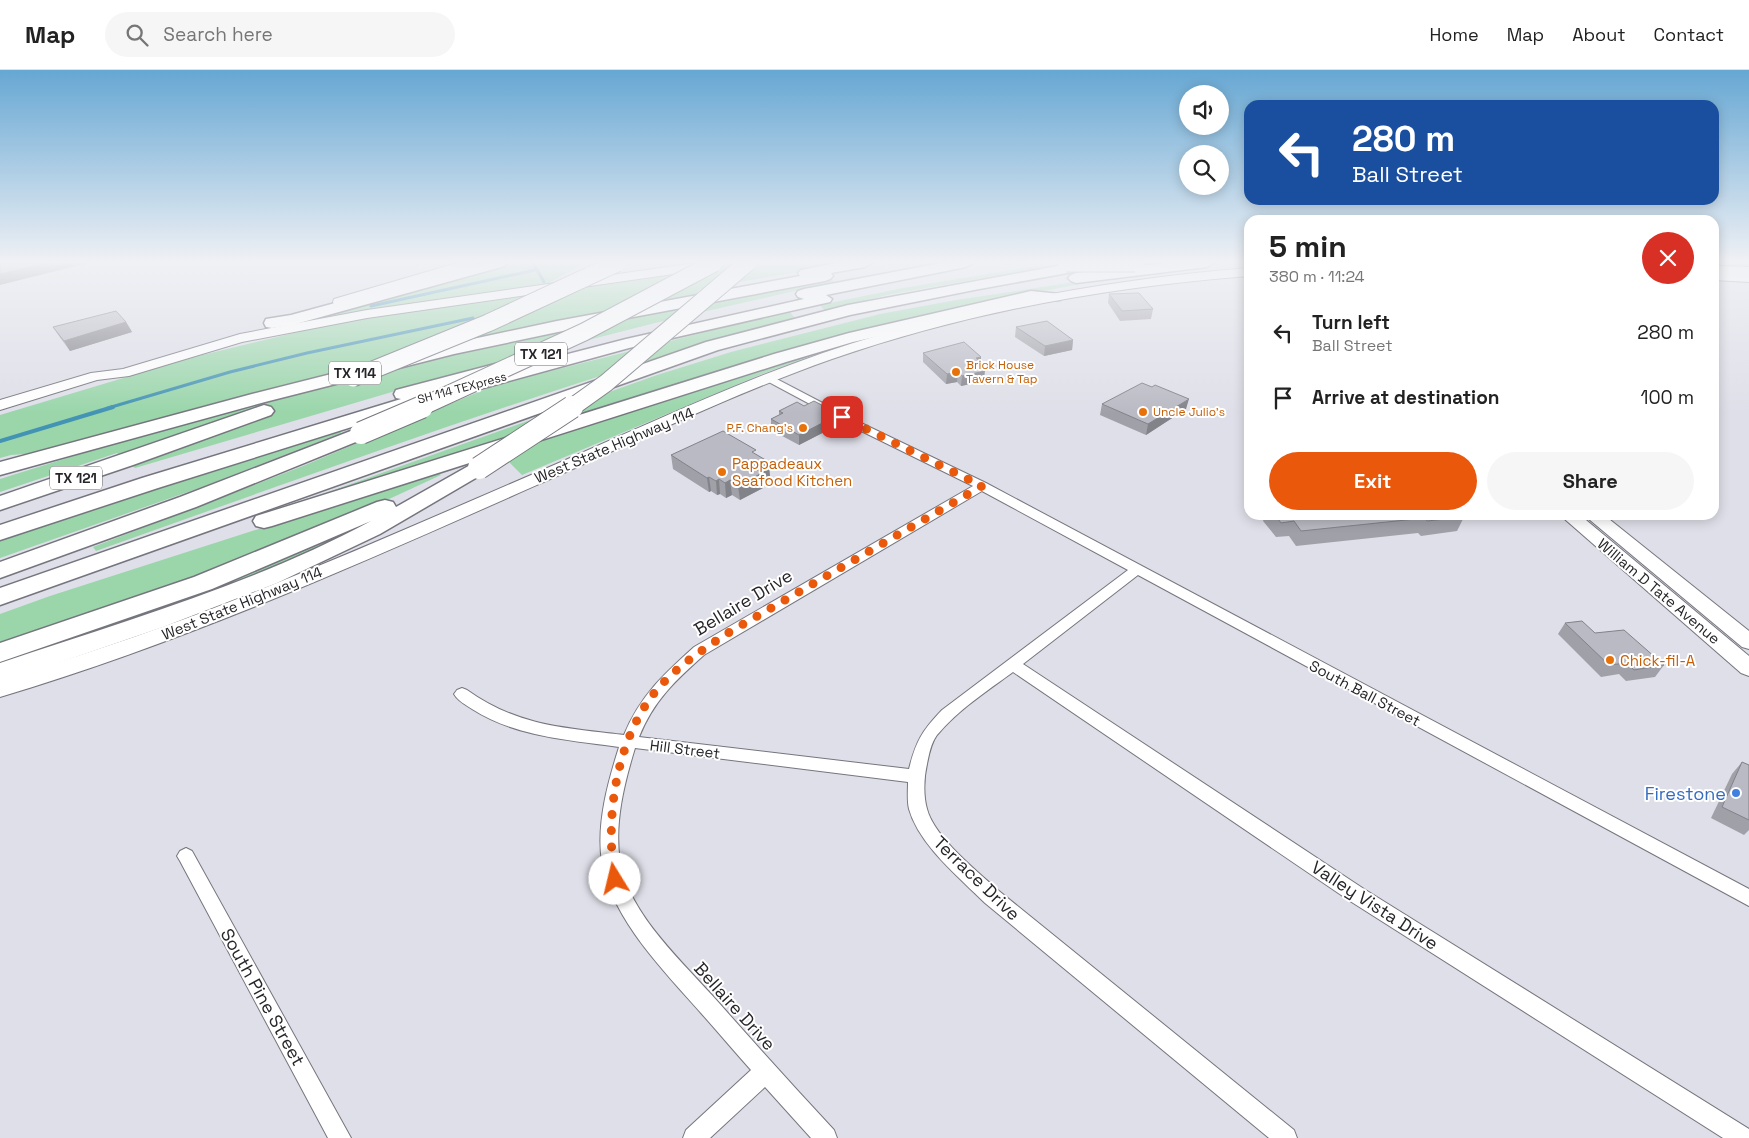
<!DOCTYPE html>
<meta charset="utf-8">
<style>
:root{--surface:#fff;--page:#f6f6f6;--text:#222;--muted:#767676;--line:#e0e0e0;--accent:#ea580c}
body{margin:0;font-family:"Space Grotesk",sans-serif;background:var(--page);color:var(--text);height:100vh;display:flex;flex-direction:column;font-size:19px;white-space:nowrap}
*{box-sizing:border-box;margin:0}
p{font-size:16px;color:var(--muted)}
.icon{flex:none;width:28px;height:28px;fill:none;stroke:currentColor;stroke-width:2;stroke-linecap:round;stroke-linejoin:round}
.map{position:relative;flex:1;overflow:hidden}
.side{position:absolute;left:1244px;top:145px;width:475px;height:305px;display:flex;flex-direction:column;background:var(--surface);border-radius:15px;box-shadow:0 2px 12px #0003}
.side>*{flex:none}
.hud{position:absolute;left:1244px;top:30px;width:475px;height:105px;border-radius:15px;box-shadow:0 2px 12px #0003;background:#1a4fa0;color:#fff;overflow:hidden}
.tools{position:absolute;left:1179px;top:15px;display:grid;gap:10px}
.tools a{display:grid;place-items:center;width:50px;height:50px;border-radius:50%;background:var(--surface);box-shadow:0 2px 12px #0003;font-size:25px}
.pin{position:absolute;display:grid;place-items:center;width:42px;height:42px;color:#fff;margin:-21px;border-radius:10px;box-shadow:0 2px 8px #0006}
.me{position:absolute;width:55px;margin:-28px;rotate:351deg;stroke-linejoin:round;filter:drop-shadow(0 0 4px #0008)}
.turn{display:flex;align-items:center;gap:18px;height:105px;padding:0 25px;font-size:22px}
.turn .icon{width:65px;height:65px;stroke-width:2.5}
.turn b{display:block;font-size:35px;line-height:42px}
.round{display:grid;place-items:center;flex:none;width:52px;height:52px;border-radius:26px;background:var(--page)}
.overview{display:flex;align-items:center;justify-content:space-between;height:85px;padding:0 25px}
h1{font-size:30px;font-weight:600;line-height:38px}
.button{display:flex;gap:10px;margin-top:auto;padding:10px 25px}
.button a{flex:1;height:58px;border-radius:30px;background:var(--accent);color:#fff;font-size:20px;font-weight:600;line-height:58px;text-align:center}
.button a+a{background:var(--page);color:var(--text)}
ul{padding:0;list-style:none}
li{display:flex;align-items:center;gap:15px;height:65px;padding:0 25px}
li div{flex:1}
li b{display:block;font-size:19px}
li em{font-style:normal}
header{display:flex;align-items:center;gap:30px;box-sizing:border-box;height:70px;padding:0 25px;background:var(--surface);border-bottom:1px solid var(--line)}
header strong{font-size:24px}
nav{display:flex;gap:28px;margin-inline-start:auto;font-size:18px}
.search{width:350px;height:45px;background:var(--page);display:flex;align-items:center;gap:12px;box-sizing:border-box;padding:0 18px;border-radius:28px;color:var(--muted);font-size:19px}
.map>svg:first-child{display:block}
.green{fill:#9ad6aa}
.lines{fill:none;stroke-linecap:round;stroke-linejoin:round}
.stream-far1{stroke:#4393b4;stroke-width:3}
.stream{stroke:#4393b4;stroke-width:4}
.minor-casing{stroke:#75757e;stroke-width:2}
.secondary-casing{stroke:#75757e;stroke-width:2}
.motorway-casing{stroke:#75757e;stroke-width:3}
.minor{fill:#fff;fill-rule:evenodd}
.secondary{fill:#fff;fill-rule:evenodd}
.motorway{fill:#fff;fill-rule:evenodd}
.motorway-bridge-far1-casing{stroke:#75757e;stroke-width:19;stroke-linecap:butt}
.motorway-bridge-casing{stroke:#75757e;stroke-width:24;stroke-linecap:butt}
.motorway-bridge-far1{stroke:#fff;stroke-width:17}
.motorway-bridge{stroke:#fff;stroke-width:22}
.wall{fill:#a0a0a9}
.shaded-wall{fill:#828289}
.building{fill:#babac4;stroke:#828289}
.route{stroke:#ea580c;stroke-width:9;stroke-dasharray:0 16.2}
.food-dot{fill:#e8710a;stroke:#fff;stroke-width:2}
.shop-dot{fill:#3f7fe0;stroke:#fff;stroke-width:2}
.labels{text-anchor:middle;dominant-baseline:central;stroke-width:4;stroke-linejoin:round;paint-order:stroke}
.far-food-label{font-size:12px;fill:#c56008;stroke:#fff;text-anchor:start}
.far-street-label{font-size:12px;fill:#26262a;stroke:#fff}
.shield{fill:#fff;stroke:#67676a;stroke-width:1}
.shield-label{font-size:14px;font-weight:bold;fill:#26262a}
.street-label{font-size:15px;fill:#26262a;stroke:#fff}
.food-label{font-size:15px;fill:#c56008;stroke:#fff;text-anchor:start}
.near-street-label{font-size:18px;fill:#26262a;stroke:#fff}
.near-shop-label{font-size:18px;fill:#366cbe;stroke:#fff;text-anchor:end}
</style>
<header>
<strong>Map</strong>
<div class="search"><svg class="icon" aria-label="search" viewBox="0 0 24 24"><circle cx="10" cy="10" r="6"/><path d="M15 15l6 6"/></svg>Search here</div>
<nav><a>Home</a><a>Map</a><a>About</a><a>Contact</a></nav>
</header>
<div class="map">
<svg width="1749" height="1068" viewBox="0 0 1749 1068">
<rect width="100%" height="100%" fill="#dedfe8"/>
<g class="green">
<path d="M 507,193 L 584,193 L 544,216 L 265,260 Z"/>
<path d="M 736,193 L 849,193 L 700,219 L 687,236 L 832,209 L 834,212 L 655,253 L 436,309 L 135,398 L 117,383 L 0,422 L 0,409 L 96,379 L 11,385 L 0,388 L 0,345 L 190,288 L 331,254 Z"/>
<path d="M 1042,195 L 1052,196 L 892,224 L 824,240 L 820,235 L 903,218 Z"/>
<path d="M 1082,211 L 1084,213 L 950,240 L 292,435 L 657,305 L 731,282 L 880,244 L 956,230 Z"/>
<path d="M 789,241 L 795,248 C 558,313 327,399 96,481 L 93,477 L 303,396 L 495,315 Z"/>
<path d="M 832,276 L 835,277 L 762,304 L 522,405 L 497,380 Z"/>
<path d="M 340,360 L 341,363 L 202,417 L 0,488 L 0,470 L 233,393 Z"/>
<path d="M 436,402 L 441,405 L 374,436 L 210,505 L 0,575 L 0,544 L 50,526 Z"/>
<path d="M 391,440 L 355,463 L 213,524 L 210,515 Z"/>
</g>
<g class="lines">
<g class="stream-far1">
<path d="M 533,193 L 544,212"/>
<path d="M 371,236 L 535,200"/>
<path d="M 108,338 L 230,302 L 307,283 L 473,248"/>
</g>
<path class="stream" d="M 0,371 L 113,337"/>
<g class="minor-casing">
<g id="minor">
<path d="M 769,305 L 859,352 L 986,413 L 1749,819 L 1749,836 L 1138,505 L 1023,594 L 1364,819 L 1749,1059 L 1749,1068 L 1723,1068 L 1350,831 L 1013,602 C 987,621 958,640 937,665 C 931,673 929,684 927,694 C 924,707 923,725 927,739 C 934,767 978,802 999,821 L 1294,1060 L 1297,1068 L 1269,1068 L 985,833 C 960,808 919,775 909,739 C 907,731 908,720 908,712 L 635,678 C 624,714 614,754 620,791 C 628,844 685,894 719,933 C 757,976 795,1018 834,1060 L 837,1068 L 811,1068 L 765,1017 L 710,1068 L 683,1068 L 686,1060 L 751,1000 C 734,981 718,962 701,943 C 664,901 612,849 602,792 C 596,754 608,712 619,677 C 568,670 516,667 472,639 C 466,635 458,631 454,624 L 457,620 L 462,618 L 467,620 C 517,656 565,658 624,665 C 640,626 663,605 694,577 L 973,416 L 851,356 L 765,310 L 765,306 ZM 982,421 L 1128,500 L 942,640 C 922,661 916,671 909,699 L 639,667 C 654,630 675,611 704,585 Z"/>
<path d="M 186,778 L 192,781 L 351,1068 L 328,1068 L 180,791 L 177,786 L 180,781 Z"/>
</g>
</g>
<g class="secondary-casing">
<g id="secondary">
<path d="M 457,193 L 477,193 L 475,196 L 344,235 L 334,235 L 333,232 L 334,229 Z"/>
<path d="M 695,193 L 721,194 L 715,198 L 367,248 L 242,272 L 129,306 L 97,310 L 0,340 L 0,330 L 91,303 L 123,299 L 240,264 L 367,240 Z"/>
<path d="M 1249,198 L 1249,206 C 1107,217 967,242 832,289 C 744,320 660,360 575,398 C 386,482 198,568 0,627 L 0,611 C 72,588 143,565 214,538 C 323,496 431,448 538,402 C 652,353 764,298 883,264 C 1003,229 1125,208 1249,198 Z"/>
<path d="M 1714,202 L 1749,204 L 1749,212 L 1714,210 Z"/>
<path d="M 1560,445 L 1580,445 L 1749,586 L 1749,606 L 1741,603 Z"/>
<path d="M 1584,445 L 1604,445 L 1749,561 L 1749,579 L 1742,577 Z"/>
</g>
</g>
<g class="motorway-casing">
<g id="motorway">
<path d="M 482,193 L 507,193 L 505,196 L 292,255 L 272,258 L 266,257 L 264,253 L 266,249 L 291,245 Z"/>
<path d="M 836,193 L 872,193 L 865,197 L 831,203 L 833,206 L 830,209 L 825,211 L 596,254 L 454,284 L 265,332 L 0,405 L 0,392 L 252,324 L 454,273 L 557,251 L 800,206 L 798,203 L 801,200 Z"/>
<path d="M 941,193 L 973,193 L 966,197 L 826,225 L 832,229 L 830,232 L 629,278 L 480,319 L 473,317 L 471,313 L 472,311 L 427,323 L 433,328 L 431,332 L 158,418 L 0,470 L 0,455 L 142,408 L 401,329 L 396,328 L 394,324 L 396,320 L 495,294 L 501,295 L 504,299 L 502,301 L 626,269 L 804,229 L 798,227 L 796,224 L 798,221 L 804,219 Z"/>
<path d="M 1073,193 L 1102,194 L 1100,197 L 1095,198 L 974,220 L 850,245 L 718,280 L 0,535 L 0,518 L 706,272 L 848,235 Z"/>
<path d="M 1165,193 L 1214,193 L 1207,197 L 1076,213 L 1071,211 L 1068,208 L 1071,205 L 1076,203 Z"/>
<path d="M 1714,196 L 1749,197 L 1749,207 L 1714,204 Z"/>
<path d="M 1031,221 L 1060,224 L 1062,227 L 1060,230 L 1031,231 L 853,272 L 786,292 L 272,456 L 264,458 L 256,456 L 253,451 L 256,446 L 774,284 L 849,263 Z"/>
<path d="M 264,335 L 271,337 L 274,341 L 271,345 L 133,395 L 0,440 L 0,426 Z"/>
<path d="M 361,357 L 368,359 L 371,363 L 368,367 L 196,437 L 0,508 L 0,492 L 180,427 Z"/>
<path d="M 479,392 L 486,394 L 489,398 L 486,402 L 380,464 L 277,513 L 163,557 L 0,613 L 0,593 C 125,551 254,514 371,451 L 212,519 L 0,592 L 0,573 L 194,507 L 377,432 L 385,430 L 393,432 L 396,437 L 472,394 Z"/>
</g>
</g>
<use href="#minor" class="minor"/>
<use href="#secondary" class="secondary"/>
<use href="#motorway" class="motorway"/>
<g class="motorway-bridge-far1-casing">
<g id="motorway-bridge-far1">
<path d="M 1066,193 L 1135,193"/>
<path d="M 353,308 L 488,253 L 617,193"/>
<path d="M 419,338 L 584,262 L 714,193"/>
<path d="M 571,338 L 606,313 L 747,193"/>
</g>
</g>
<g class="motorway-bridge-casing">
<g id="motorway-bridge">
<path d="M 361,363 L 422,337"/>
<path d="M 479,398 L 572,337"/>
</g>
</g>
<use href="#motorway-bridge-far1" class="motorway-bridge-far1"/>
<use href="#motorway-bridge" class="motorway-bridge"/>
</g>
<g class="wall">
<path d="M 1109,224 L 1153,239 L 1151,249 L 1120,251 L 1108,233 Z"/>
<path d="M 126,252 L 132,262 L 70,281 L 59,266 L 53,257 Z"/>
<path d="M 1016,257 L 1073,270 L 1072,280 L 1044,286 L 1015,267 Z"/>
<path d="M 923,283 L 981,292 L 985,296 L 984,311 L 961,316 L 957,312 L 946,314 L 923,292 Z"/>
<path d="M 1152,317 L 1186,339 L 1146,365 L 1100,345 L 1102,334 Z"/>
<path d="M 779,341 L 833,346 L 834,347 L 834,357 L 799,375 L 771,360 L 771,349 L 779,345 Z"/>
<path d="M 756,384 L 770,406 L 763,410 L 763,418 L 740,430 L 732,425 L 726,428 L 720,424 L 717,425 L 711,421 L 709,422 L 673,399 L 671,385 Z"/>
<path d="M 1265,445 L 1463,445 L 1464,447 L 1457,461 L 1421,466 L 1418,463 L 1296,476 L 1289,466 L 1276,467 L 1263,451 Z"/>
<path d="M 1565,553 L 1595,563 L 1664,595 L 1655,607 L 1626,611 L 1619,604 L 1601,607 L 1558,564 Z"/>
<path d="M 1742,692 L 1749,695 L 1749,760 L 1744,765 L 1711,748 L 1732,704 Z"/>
</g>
<g class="shaded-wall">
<path d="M 46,193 L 88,193 L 0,215 L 0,204 Z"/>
<path d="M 126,252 L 132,262 L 70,281 L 64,271 Z"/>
<path d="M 1073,270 L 1072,280 L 1044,286 L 1045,276 Z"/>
<path d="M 981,287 L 981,296 L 976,288 Z"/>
<path d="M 985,296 L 984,311 L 961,316 L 962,306 L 980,297 Z"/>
<path d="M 958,302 L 957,312 L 946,314 L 947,304 Z"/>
<path d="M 1189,329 L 1186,339 L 1146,365 L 1148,354 Z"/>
<path d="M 833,341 L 834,357 L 799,375 L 799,365 L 828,343 Z"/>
<path d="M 769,392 L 770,406 L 763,410 L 763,418 L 740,430 L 738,416 L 755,399 Z"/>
<path d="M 709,407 L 711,421 L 709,422 L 707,408 Z"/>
<path d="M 719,409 L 720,424 L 717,425 L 716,411 Z"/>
<path d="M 730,410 L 732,425 L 726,428 L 725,413 Z"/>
</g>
<g class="building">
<path d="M 0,193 L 46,193 L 0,204 Z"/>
<path d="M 1139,223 L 1153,239 L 1122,241 L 1109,224 Z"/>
<path d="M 116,241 L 126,252 L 64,271 L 53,257 Z"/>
<path d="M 1047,251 L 1073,270 L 1045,276 L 1016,257 Z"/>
<path d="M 964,272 L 981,287 L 976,288 L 985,296 L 980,297 L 985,301 L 962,306 L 958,302 L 947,304 L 923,283 Z"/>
<path d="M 1142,313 L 1152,317 L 1155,315 L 1189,329 L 1148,354 L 1102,334 Z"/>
<path d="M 814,331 L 833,341 L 828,343 L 834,347 L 799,365 L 771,349 L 783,343 L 779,341 L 797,332 L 804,336 Z"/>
<path d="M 723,361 L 756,380 L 752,382 L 769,392 L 755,399 L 762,403 L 738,416 L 730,410 L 725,413 L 719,409 L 716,411 L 709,407 L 707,408 L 671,385 Z"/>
<path d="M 1275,445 L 1463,445 L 1464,447 L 1427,451 L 1425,448 L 1301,461 L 1294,451 L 1281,453 Z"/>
<path d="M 1582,551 L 1595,563 L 1624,560 L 1664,595 L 1634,600 L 1627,593 L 1609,595 L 1565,553 Z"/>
<path d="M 1742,692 L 1749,695 L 1749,750 L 1722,737 Z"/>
</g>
<linearGradient id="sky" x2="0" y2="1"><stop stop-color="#66a7d3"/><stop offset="0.56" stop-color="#f0f1f5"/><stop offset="1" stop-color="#f0f1f5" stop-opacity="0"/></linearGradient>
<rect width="1749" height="343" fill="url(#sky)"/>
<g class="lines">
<path class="route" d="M 615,809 C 604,746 617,662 662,614 C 681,594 705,578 728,563 L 982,416 L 842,347"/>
</g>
<g class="food-dot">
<circle cx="956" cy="302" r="5"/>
<circle cx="1143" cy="342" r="5"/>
<circle cx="803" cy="358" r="5"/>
<circle cx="722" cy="402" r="5"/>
<circle cx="1610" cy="590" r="5"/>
</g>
<circle class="shop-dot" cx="1736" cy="723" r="5"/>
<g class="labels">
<g class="far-food-label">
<text x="966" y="295">Brick House<tspan x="966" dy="14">Tavern &amp; Tap</tspan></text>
<text x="1153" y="342">Uncle Julio's</text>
<text x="793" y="358" text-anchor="end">P.F. Chang's</text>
</g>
<g class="far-street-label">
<text transform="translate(462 318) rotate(-15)">SH 114 TEXpress</text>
</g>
<g class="shield">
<rect x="515" y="272.5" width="52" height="23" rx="4"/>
<rect x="329" y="291.5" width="52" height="23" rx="4"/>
<rect x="50" y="396.5" width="52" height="23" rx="4"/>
</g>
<g class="shield-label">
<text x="541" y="284">TX 121</text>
<text x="355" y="303">TX 114</text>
<text x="76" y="408">TX 121</text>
</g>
<g class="street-label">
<text transform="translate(614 375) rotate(-23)">West State Highway 114</text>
<text transform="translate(1659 521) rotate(40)">William D Tate Avenue</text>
<text transform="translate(242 533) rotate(-22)">West State Highway 114</text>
<text transform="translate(1365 623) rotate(28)">South Ball Street</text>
<text transform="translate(685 679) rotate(7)">Hill Street</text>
</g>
<g class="food-label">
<text x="732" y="393">Pappadeaux<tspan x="732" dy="17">Seafood Kitchen</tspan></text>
<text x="1620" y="590">Chick-fil-A</text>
</g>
<g class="near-street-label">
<text transform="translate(743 532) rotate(-31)">Bellaire Drive</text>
<text transform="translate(977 808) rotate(44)">Terrace Drive</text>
<text transform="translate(1375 835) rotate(33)">Valley Vista Drive</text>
<text transform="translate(263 927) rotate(61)">South Pine Street</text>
<text transform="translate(735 936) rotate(48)">Bellaire Drive</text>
</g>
<g class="near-shop-label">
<text x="1726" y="723">Firestone</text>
</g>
</g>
</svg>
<div class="tools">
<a><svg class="icon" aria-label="sound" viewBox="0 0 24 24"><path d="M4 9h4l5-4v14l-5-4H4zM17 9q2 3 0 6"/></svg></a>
<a><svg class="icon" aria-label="search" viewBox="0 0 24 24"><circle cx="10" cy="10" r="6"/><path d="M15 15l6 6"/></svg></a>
</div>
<div class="pin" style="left:842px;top:347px;background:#d93025"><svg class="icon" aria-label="arrive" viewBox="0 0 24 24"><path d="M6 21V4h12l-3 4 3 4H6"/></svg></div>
<svg class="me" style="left:615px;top:809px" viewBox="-20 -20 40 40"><circle r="19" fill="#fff"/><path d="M0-13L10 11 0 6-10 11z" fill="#ea580c"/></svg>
<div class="hud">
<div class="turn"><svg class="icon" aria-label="left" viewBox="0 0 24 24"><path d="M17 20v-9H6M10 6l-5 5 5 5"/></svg><div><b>280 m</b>Ball Street</div></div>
</div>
<section class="side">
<div class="overview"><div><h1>5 min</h1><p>380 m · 11:24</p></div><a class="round" style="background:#d93025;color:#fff"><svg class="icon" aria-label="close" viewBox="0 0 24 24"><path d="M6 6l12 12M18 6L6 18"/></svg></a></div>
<ul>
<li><svg class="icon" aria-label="left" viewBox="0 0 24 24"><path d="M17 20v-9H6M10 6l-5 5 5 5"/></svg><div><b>Turn left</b><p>Ball Street</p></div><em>280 m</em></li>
<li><svg class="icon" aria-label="arrive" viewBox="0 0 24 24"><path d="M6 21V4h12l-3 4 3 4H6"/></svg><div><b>Arrive at destination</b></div><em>100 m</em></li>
</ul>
<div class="button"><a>Exit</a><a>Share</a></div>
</section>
</div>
